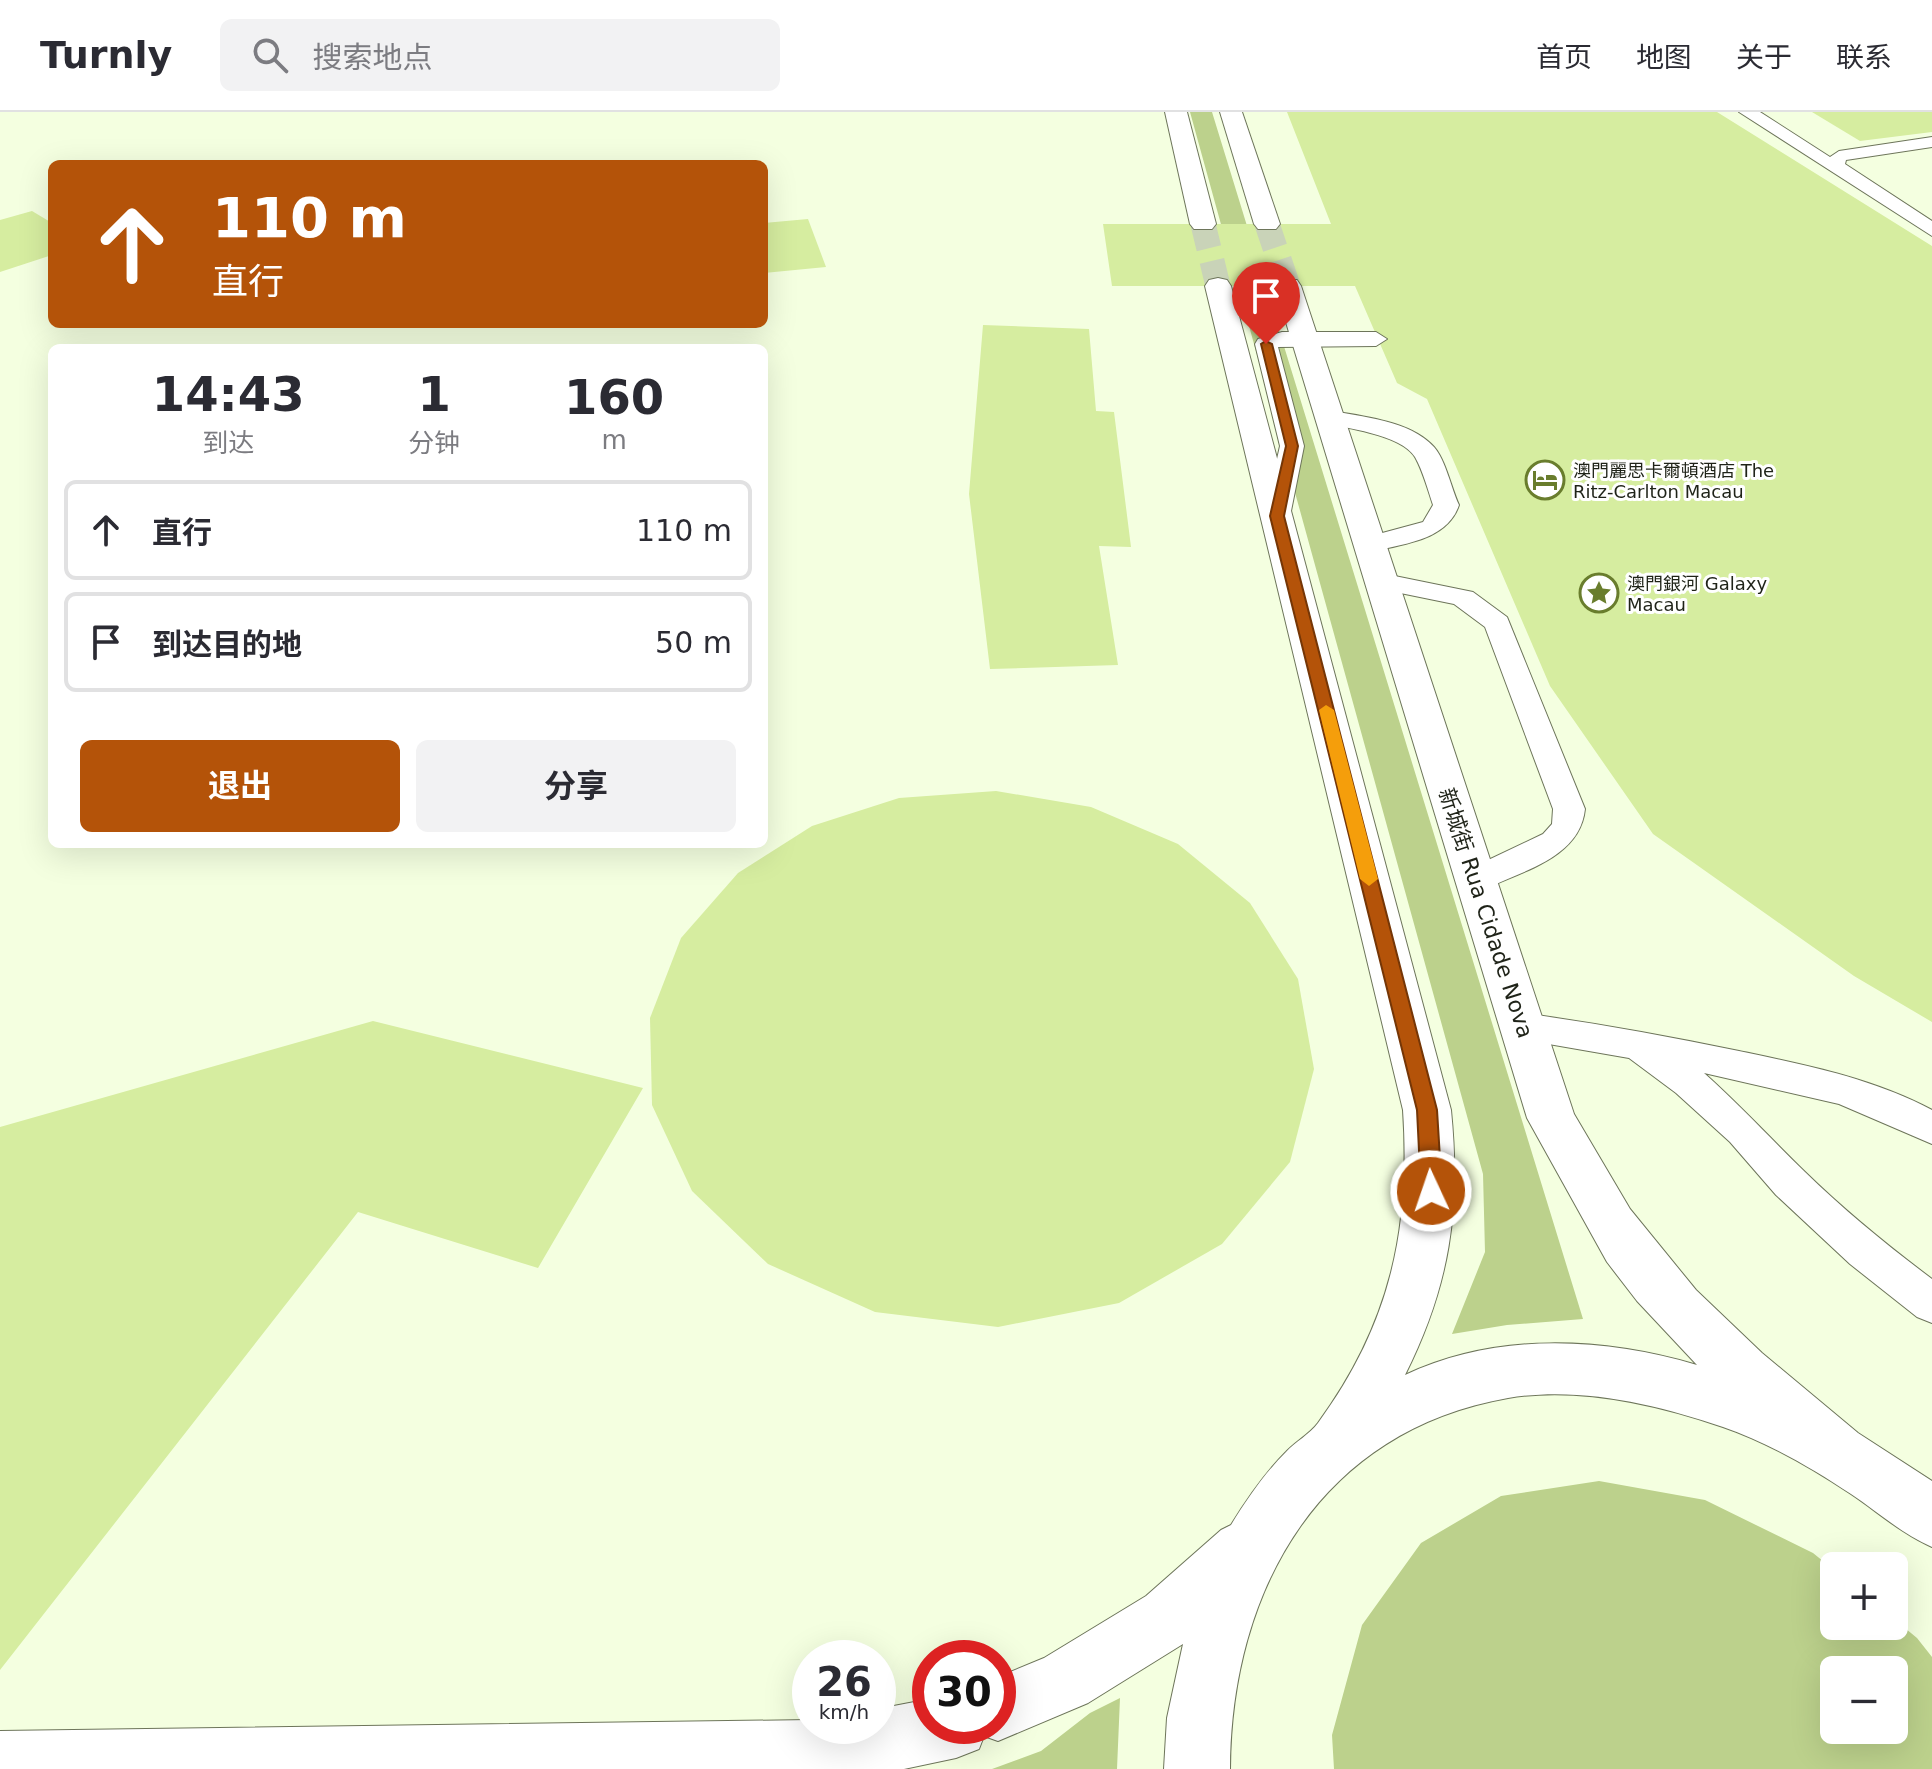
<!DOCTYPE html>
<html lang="zh">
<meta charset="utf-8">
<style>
:root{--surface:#fff;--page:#f2f2f3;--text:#2b2b33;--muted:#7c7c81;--line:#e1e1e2;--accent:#b45309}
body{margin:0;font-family:"DejaVu Sans","Noto Sans SC",sans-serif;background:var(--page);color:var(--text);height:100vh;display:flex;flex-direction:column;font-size:30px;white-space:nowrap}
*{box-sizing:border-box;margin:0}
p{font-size:26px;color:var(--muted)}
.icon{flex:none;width:44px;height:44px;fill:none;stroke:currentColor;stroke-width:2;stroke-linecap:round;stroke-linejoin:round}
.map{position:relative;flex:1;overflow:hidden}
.details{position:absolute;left:48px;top:232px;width:720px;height:504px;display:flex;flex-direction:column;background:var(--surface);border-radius:12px;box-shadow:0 8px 32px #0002}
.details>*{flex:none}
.guide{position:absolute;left:48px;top:48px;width:720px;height:168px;border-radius:12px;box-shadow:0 8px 32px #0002;background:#b45309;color:#fff;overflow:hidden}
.controls{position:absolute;left:1820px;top:1440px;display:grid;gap:16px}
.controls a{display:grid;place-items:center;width:88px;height:88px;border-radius:12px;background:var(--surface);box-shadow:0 8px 32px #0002;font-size:40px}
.speed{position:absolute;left:792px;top:1528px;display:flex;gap:16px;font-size:40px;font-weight:700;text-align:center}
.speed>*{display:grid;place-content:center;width:104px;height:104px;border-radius:50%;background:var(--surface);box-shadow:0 8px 32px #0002;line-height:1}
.speed small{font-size:20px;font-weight:400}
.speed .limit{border:12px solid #d22;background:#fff;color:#111}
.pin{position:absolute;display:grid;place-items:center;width:68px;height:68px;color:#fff;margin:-82px -34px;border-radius:50% 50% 50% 0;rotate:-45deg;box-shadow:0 0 8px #0007}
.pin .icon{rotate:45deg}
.me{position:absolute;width:88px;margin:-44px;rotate:357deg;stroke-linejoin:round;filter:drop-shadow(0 0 6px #0008)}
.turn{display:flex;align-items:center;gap:28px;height:168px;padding:0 32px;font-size:36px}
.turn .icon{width:104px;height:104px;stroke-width:2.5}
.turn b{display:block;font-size:56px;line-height:68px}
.eta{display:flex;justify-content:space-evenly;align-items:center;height:136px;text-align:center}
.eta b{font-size:48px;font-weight:700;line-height:56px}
.button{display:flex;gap:16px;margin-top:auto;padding:16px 32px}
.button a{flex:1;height:92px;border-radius:12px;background:var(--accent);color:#fff;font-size:32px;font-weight:700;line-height:92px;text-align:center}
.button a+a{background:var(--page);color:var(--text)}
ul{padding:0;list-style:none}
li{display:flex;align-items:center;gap:24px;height:100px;margin:0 16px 12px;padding:0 16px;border:4px solid var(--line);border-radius:12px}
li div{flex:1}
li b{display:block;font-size:30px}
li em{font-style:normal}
header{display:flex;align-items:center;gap:48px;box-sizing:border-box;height:112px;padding:0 40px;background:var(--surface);border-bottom:2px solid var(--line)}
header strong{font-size:38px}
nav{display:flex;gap:44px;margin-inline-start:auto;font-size:28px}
.search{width:560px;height:72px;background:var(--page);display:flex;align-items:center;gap:20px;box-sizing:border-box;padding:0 28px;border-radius:12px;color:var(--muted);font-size:30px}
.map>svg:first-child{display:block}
.green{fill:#bcd18c;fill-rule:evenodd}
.building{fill:#d6eda0}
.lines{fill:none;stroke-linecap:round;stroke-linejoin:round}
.street-tunnel{stroke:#c9d3b8;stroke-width:25;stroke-dasharray:25 13;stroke-linecap:butt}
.lane-casing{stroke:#6d755a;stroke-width:2}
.street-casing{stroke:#6d755a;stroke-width:2}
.lane{fill:#fff;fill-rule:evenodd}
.street{fill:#fff;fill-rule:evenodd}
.route{fill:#b45309;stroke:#753606;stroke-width:2}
.slow{fill:#f59e0b}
.labels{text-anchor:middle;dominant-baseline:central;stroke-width:6;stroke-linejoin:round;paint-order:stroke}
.far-poi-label{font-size:18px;fill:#1f2318;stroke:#fff;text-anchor:start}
.street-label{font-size:22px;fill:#1f2318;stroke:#fff}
</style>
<header>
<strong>Turnly</strong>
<div class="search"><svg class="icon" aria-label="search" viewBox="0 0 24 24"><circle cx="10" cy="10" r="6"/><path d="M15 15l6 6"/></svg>搜索地点</div>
<nav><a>首页</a><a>地图</a><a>关于</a><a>联系</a></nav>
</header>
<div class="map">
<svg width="1932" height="1657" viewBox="0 0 1932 1657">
<rect width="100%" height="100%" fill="#f4ffe0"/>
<g class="green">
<path d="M 1190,0 L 1212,0 L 1583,1207 L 1507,1213 L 1452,1222 L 1485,1140 L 1483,1062 Z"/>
<path d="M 1599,1369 L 1705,1388 L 1813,1441 L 1834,1458 L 1834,1514 L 1894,1514 L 1894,1507 L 1917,1526 L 1932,1545 L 1932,1657 L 1334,1657 L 1332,1623 L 1362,1513 L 1421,1431 L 1501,1384 ZM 1834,1558 L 1894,1558 L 1894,1618 L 1834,1618 Z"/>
<path d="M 1120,1586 L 1117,1657 L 992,1657 L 1041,1639 L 1090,1601 Z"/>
</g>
<g class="building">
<path d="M 1287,0 L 1717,0 L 1932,134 L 1932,910 L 1854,864 L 1653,722 L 1550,574 L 1427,287 L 1397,271 L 1355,174 L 1112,174 L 1103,112 L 1331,112 Z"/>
<path d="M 1812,0 L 1932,0 L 1932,20 L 1860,29 Z"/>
<path d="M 32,99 L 52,111 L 52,143 L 0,160 L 0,108 Z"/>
<path d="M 808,107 L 826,155 L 764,161 L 764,111 Z"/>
<path d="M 983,213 L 1089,217 L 1096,299 L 1114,300 L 1131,435 L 1099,434 L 1118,553 L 990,557 L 969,382 Z"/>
<path d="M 996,679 L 1091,695 L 1178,732 L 1250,791 L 1298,867 L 1314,957 L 1290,1050 L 1222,1132 L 1119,1191 L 998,1215 L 875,1200 L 768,1152 L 692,1079 L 652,993 L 650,906 L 681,826 L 738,761 L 812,714 L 899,686 Z"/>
<path d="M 373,909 L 643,976 L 538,1156 L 358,1100 L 0,1558 L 0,1015 Z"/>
</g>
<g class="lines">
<g class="street-tunnel">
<path d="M 1203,112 L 1218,174"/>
<path d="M 1267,112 L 1288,174"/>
</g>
<g class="lane-casing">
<g id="lane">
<path d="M 1739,0 L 1760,0 L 1830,45 L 1839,39 L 1932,25 L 1932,35 L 1846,48 L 1845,52 L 1932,109 L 1932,124 Z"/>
<path d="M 1282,220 L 1376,220 L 1387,227 L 1376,234 L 1278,235 L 1304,334 L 1290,404 L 1277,412 L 1264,404 L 1280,334 L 1255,232 L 1258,227 Z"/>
<path d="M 1328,298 C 1361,305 1410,308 1434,335 C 1446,349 1451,376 1459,393 C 1447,429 1402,432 1369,440 L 1360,437 L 1356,432 L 1360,427 L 1423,410 L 1433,393 C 1428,378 1423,359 1415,345 C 1401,322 1344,316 1320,310 L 1316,305 Z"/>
<path d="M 1380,461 L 1473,480 L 1507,505 L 1585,697 C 1580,745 1525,758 1487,776 L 1475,780 L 1463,776 L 1459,768 L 1463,760 L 1543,722 L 1552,712 L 1553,697 L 1485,515 L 1454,492 L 1371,475 L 1367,469 L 1371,463 Z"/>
<path d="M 1522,901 C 1595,911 1667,924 1739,939 C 1805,953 1872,966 1932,998 L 1932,1032 L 1839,992 L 1704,961 C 1740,993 1771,1027 1805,1060 C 1845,1099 1888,1134 1932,1167 L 1932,1211 L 1917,1205 L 1850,1152 L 1776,1083 L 1730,1030 L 1676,981 L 1629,946 L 1509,925 L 1504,915 L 1509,905 Z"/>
</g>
</g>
<g class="street-casing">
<g id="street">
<path d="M 1165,0 L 1187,0 L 1216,112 L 1212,117 L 1194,117 L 1190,112 Z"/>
<path d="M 1220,0 L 1242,0 L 1280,112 L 1276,117 L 1258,117 L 1254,112 Z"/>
<path d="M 1218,166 L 1227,168 L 1231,174 L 1451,998 C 1461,1098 1450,1173 1405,1263 C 1496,1220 1602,1225 1697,1253 L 1637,1189 L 1607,1150 L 1527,1006 L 1275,174 L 1279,168 L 1297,168 L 1301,174 L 1574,1002 L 1630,1097 L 1696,1178 L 1762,1241 L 1858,1321 L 1932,1369 L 1932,1435 C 1902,1422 1878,1400 1851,1382 C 1812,1356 1767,1330 1723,1315 C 1656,1292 1579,1274 1508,1286 C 1320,1319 1231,1477 1230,1657 L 1164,1657 L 1167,1606 L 1183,1532 L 1088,1591 L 998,1629 L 984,1624 L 979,1637 L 956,1646 L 904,1657 L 0,1657 L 0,1619 L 810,1608 L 810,1614 L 878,1614 L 878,1597 L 930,1587 L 930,1614 L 998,1614 L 998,1565 L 1044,1546 L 1146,1484 L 1221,1418 L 1231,1413 C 1247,1387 1264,1362 1286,1340 C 1295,1330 1310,1322 1318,1311 C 1390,1213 1411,1117 1403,998 L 1205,174 L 1209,168 Z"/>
</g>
</g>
<use href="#lane" class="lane"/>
<use href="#street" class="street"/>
</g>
<path class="route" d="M 1266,229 L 1272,232 L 1298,334 L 1284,404 L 1437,998 L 1442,1079 L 1439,1085 L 1424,1085 L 1421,1079 L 1417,998 L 1270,404 L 1286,334 L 1261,232 Z"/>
<path class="slow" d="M 1326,593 L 1334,598 L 1378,767 L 1369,774 L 1360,767 L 1319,598 Z"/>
<defs>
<g id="hotel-ring" transform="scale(2)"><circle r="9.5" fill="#fff" stroke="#697d2d" stroke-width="1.5"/><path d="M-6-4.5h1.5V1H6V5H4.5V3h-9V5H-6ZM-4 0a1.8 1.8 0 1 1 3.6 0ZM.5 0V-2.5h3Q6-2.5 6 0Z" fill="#697d2d"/></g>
<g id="sight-ring" transform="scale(2)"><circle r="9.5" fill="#fff" stroke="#697d2d" stroke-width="1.5"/><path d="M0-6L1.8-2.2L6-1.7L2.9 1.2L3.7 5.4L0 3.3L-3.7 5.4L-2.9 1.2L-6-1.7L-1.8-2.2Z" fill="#697d2d"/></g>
</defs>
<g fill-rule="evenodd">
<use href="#hotel-ring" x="1545" y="368"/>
<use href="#sight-ring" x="1599" y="481"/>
</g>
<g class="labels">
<g class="far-poi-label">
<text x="1573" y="358">澳門麗思卡爾頓酒店 The<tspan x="1573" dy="21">Ritz-Carlton Macau</tspan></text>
<text x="1627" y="471">澳門銀河 Galaxy<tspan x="1627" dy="21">Macau</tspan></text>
</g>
<g class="street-label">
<text transform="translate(1486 801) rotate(72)">新城街 Rua Cidade Nova</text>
</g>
</g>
</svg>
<div class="controls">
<a>+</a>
<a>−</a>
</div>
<div class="speed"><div>26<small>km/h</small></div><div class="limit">30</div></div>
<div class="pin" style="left:1266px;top:232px;background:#d93025"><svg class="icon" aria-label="arrive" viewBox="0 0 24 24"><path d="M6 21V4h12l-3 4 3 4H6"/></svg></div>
<svg class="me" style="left:1431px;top:1079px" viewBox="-20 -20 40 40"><circle r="17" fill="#b45309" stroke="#fff" stroke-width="3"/><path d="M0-11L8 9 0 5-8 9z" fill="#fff"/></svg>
<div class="guide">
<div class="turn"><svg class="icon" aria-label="ahead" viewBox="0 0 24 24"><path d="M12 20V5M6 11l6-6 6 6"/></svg><div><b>110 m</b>直行</div></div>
</div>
<section class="details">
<div class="eta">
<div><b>14:43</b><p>到达</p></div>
<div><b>1</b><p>分钟</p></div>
<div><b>160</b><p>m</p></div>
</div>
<ul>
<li><svg class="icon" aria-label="ahead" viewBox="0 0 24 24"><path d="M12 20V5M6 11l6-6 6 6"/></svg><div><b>直行</b></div><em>110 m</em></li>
<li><svg class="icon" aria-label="arrive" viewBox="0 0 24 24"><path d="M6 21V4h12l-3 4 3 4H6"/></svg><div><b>到达目的地</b></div><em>50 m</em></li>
</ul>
<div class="button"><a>退出</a><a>分享</a></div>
</section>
</div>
